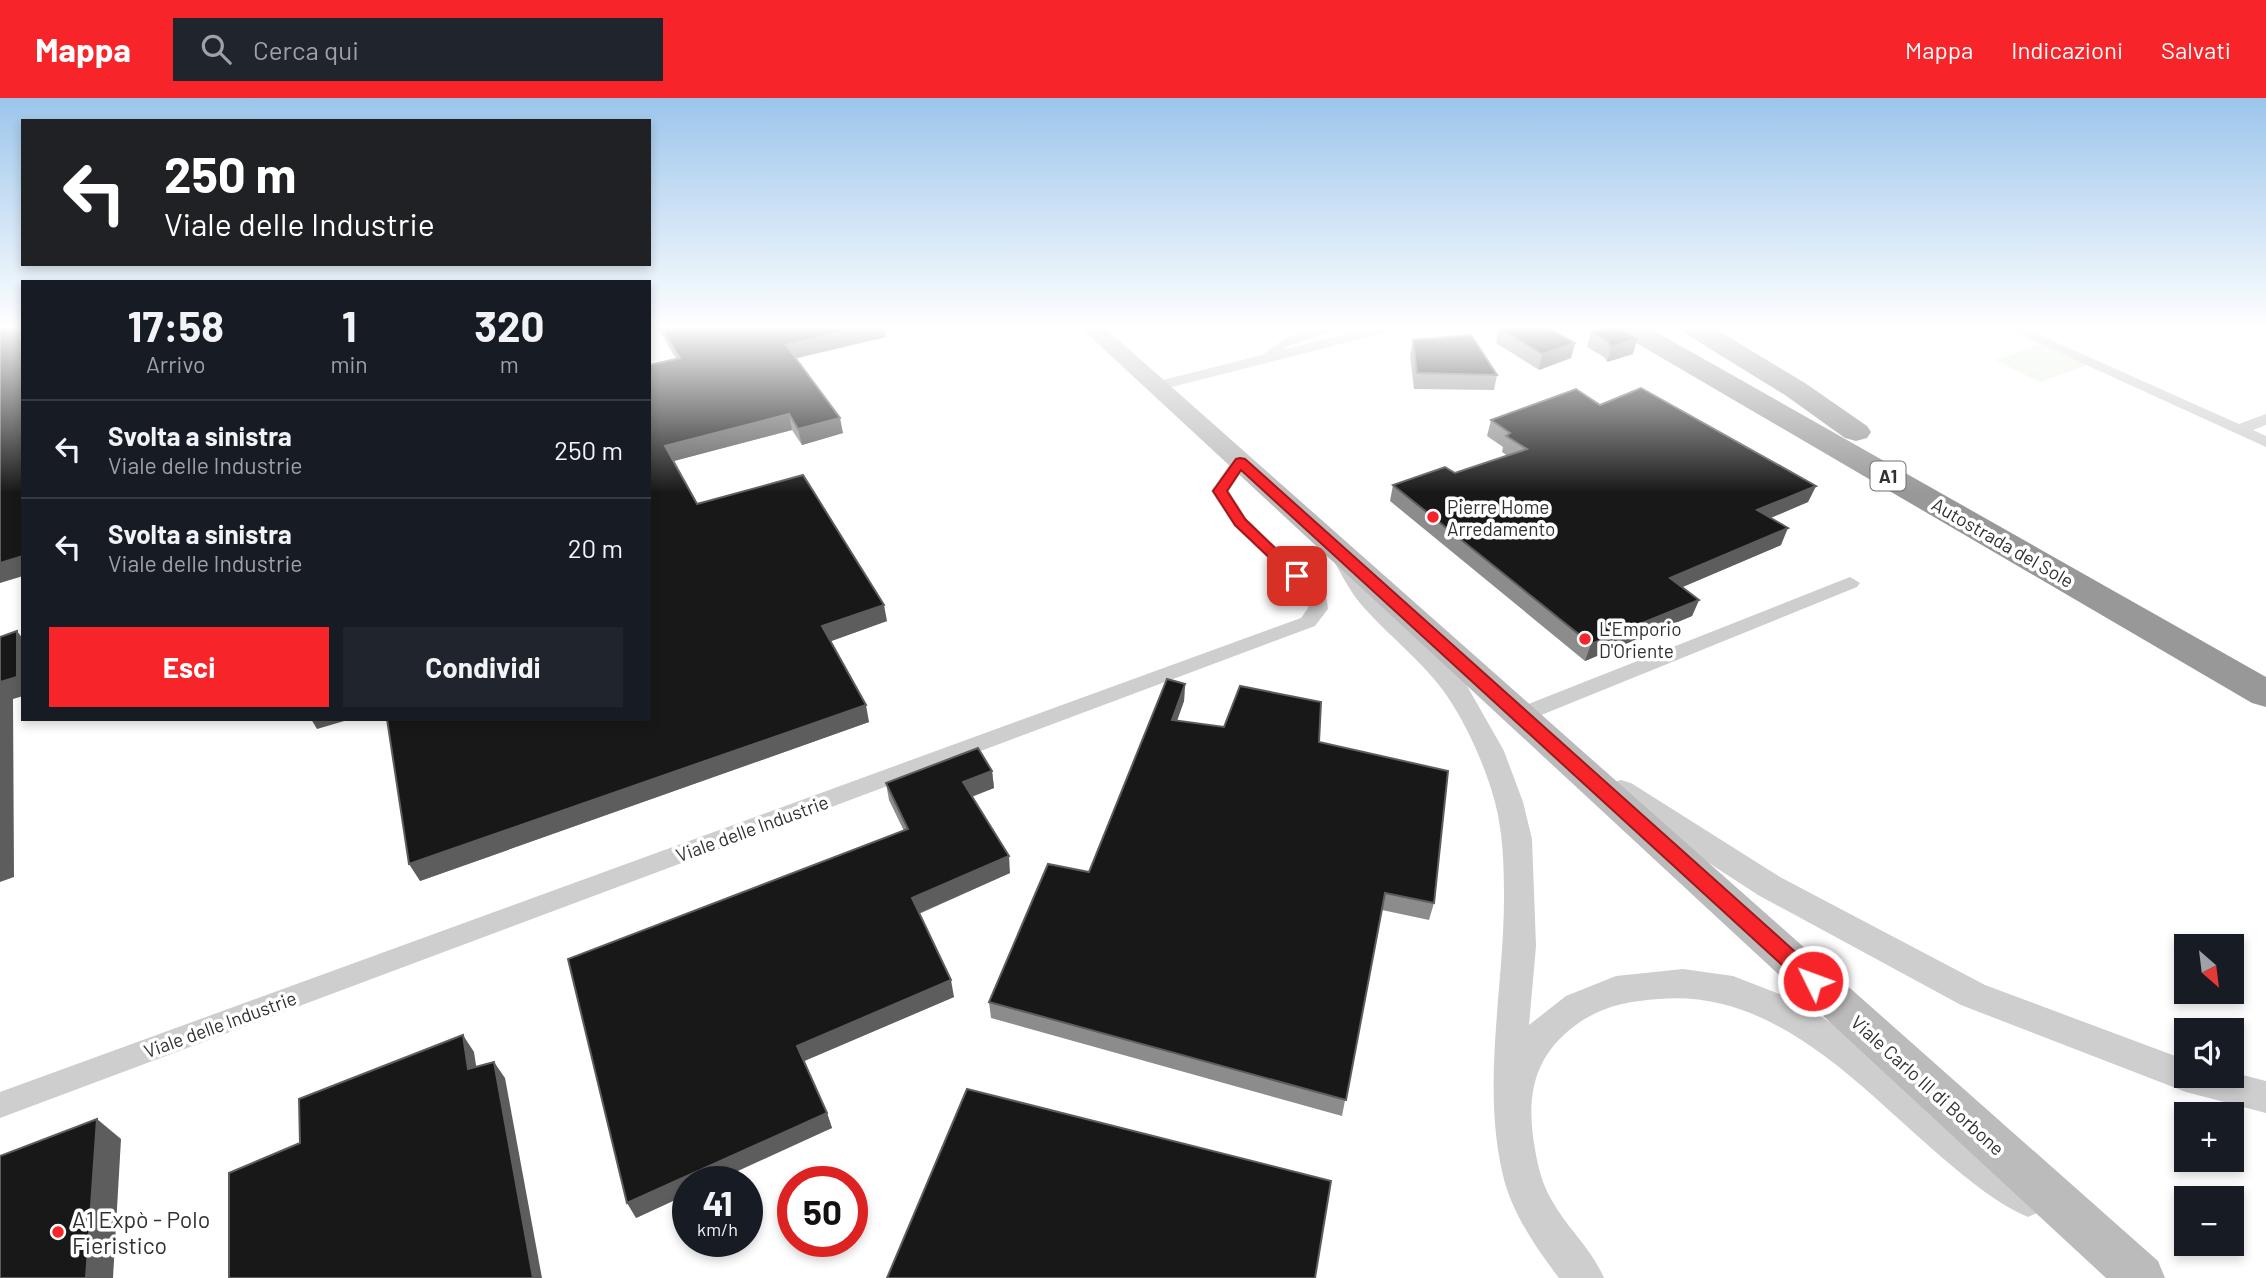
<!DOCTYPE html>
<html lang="it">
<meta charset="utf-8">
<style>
:root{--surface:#171b24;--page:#20242c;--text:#f1f3f6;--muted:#9ea1a6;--line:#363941;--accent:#f72529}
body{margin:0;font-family:Barlow,sans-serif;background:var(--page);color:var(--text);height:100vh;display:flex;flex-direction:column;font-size:26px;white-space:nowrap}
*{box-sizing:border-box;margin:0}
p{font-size:23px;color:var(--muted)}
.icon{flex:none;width:38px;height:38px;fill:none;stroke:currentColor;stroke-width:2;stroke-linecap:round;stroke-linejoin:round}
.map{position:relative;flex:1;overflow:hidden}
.sheet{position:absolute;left:21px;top:182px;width:630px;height:441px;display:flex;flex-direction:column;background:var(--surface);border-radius:0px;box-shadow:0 4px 10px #0003}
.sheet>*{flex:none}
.banner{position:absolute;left:21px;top:21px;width:630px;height:147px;border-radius:0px;box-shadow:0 4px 10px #0003;background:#202124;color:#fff;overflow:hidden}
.needle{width:46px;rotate:152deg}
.controls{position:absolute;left:2174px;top:836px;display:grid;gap:14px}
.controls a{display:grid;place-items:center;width:70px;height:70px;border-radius:0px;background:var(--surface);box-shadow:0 4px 10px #0003;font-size:35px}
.speed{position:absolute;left:672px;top:1068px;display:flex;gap:14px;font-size:35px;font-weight:700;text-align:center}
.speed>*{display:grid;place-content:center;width:91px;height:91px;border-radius:50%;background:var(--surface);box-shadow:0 4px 10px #0003;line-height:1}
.speed small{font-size:18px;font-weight:400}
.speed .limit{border:10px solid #d22;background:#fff;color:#111}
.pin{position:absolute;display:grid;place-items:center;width:60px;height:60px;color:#fff;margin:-30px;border-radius:14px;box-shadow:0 4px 10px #0006}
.me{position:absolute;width:77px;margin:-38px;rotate:312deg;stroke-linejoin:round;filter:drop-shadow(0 0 5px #0008)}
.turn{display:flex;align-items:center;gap:24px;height:147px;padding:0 28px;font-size:32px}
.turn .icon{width:91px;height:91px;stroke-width:2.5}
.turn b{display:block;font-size:49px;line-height:60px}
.eta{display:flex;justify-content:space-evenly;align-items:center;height:119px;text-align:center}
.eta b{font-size:42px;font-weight:700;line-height:49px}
.primary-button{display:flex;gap:14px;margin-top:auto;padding:14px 28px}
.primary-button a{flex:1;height:80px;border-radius:0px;background:var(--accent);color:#fff;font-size:28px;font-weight:700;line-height:80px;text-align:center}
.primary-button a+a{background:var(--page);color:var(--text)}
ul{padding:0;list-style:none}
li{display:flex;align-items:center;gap:21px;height:98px;padding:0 28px;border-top:2px solid var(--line)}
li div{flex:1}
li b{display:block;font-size:26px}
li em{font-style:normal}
header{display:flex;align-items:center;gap:42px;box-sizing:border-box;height:98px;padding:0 35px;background:var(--accent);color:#fff}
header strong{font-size:33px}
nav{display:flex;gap:38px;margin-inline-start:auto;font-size:24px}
.search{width:490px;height:63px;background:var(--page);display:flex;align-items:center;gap:18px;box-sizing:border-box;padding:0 24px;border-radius:0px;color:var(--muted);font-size:26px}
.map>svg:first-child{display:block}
.green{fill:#e6efde}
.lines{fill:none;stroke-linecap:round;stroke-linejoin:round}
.service{stroke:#cecece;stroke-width:8}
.minor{fill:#cecece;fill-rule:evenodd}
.tertiary{fill:#cecece;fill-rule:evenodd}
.secondary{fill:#bbb;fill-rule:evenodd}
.motorway{fill:#989898;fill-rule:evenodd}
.wall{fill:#8c8c8c}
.shaded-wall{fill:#5d5d5d}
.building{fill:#181818;stroke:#5d5d5d;stroke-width:2}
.route{fill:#f72529;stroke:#a1181b;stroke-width:2}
.poi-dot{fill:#f72529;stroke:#fff;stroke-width:2.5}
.labels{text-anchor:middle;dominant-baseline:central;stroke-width:7;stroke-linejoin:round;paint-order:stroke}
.shield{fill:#fff;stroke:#6f6f6f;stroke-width:2}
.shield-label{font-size:18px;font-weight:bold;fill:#313131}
.poi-label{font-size:19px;fill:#313131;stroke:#fff;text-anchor:start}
.street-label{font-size:19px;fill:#313131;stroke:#fff}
.near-poi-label{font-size:23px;fill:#313131;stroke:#fff;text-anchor:start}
</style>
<header>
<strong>Mappa</strong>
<div class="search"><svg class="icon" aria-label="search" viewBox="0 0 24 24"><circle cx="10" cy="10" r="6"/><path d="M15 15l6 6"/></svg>Cerca qui</div>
<nav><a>Mappa</a><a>Indicazioni</a><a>Salvati</a></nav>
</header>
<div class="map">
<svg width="2266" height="1180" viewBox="0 0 2266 1180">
<rect width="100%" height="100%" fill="#fff"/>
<path class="green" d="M 2040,246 L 2087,267 L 2040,284 L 1995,262 Z"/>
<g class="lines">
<path class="service" d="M 1264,261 L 1285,245 L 1329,230"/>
<g class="minor">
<path d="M 1369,230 L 1394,230 L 1392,233 L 1156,293 L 1148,288 L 1151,285 Z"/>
<path d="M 2005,230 L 2024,230 L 2239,326 L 2266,316 L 2266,327 L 2253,332 L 2266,338 L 2266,349 Z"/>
<path d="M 1240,359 L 1248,364 L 1229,393 L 1247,421 L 1326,496 L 1328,511 L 1315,528 L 0,1020 L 0,994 L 1301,520 L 1308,510 L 1307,498 L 1234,428 L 1211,393 L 1234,360 Z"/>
<path d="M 1850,479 L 1860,485 L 1857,489 L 1529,622 L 1521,625 L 1513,622 L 1510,617 L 1513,612 Z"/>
</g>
<g class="tertiary">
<path d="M 1344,453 L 1352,455 L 1377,494 L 1466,586 L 1504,653 L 1523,704 L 1532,741 L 1536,848 L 1529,927 L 1566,898 L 1616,878 L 1683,871 L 1733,878 L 1790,900 L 1833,926 L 1874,956 L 1992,1054 L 2041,1087 L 2047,1100 L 2041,1113 L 2028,1119 C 1997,1106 1970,1083 1945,1062 C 1862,992 1778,891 1659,901 C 1631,903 1607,907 1583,922 C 1534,954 1525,996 1535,1051 C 1538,1069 1542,1085 1551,1101 C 1566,1129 1592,1151 1604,1180 L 1559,1180 C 1535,1149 1510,1112 1502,1073 C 1482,983 1504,890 1504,799 C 1504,767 1503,735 1495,704 C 1485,668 1468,629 1447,598 C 1425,565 1386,536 1360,505 C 1349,492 1341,475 1332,460 L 1336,455 Z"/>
<path d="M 1621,682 L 1631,685 L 1780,779 L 1985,887 L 2186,962 L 2186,978 L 2231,978 L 2231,974 L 2266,983 L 2266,1015 L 2186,994 L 1961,907 L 1758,797 L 1611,701 L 1607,693 L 1611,685 Z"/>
</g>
<path class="secondary" d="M 1081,230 L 1105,230 L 2158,1163 L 2165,1180 L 2106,1180 Z"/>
<g class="motorway">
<path d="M 1617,230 L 1649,230 L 2266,579 L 2266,609 L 2252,605 L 1621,236 Z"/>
<path d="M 1682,230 L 1714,230 L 1805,285 L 1867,328 L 1871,334 L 1867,340 L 1856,343 L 1845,340 L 1785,297 L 1686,236 Z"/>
</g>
</g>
<g class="wall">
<path d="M 658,230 L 884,230 L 886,239 L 796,260 L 843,335 L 802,347 L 792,332 L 674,363 L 697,406 L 887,523 L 831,543 L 869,624 L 420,783 L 676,261 Z"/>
<path d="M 1499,230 L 1575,245 L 1571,260 L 1539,272 L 1496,245 Z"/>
<path d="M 1591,234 L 1633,256 L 1607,264 L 1604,259 L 1587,249 Z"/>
<path d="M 1413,242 L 1497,277 L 1494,292 L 1414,291 L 1410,257 Z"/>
<path d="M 1600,307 L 1816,388 L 1808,404 L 1771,420 L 1781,447 L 1682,489 L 1699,502 L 1692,518 L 1585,563 L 1390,403 L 1393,387 L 1455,375 L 1508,358 L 1502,354 L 1503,349 L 1487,338 L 1491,322 Z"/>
<path d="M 1185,586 L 1184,603 L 1177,623 L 1319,644 L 1434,805 L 1429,822 L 1382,812 L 1342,1018 L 991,920 L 989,904 L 1089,774 Z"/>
<path d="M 992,673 L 994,690 L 972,699 L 1010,775 L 919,816 L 954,899 L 804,963 L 827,1015 L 832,1030 L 688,1083 L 688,1096 L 636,1120 L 904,733 L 889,702 L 886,685 Z"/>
</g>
<g class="shaded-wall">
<path d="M 859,230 L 884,230 L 886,239 L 789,262 L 786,247 Z"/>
<path d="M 1637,241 L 1633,256 L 1607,264 L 1611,249 Z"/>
<path d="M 1575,245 L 1571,260 L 1539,272 L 1542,256 Z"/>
<path d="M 789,316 L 792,332 L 670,364 L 665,348 Z"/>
<path d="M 840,320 L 843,335 L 802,347 L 798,331 Z"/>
<path d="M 1816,388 L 1808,404 L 1751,428 L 1757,412 Z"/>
<path d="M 1788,430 L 1781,447 L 1664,497 L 1670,480 Z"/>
<path d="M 23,458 L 23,478 L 0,485 L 0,465 Z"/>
<path d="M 1699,502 L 1692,518 L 1585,563 L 1591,546 Z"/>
<path d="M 884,507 L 887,523 L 826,545 L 822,528 Z"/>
<path d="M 17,533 L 23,541 L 23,598 L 13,601 L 14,779 L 0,784 L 0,584 Z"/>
<path d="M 1185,586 L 1184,603 L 1171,639 L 1172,622 Z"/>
<path d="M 866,607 L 869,624 L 420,783 L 409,766 Z"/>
<path d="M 311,621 L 351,621 L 317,631 Z"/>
<path d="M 992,673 L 994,690 L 965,701 L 963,684 Z"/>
<path d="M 1009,758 L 1010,775 L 915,817 L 912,800 Z"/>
<path d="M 951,882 L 954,899 L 802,964 L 797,948 Z"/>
<path d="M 463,937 L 474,954 L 479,987 L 468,971 Z"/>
<path d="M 494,964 L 505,980 L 542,1180 L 533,1180 Z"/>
<path d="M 827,1015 L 832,1030 L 716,1083 L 688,1083 L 688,1096 L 636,1120 L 627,1105 Z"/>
<path d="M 97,1021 L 121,1041 L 113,1180 L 86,1180 Z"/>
</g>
<g class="building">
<path d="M 0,230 L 23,230 L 23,458 L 0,465 Z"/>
<path d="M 662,230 L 859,230 L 786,247 L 840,320 L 798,331 L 789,316 L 665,348 L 697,406 L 803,377 L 884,507 L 822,528 L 866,607 L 409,766 L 387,621 L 649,621 L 649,267 L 680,260 Z"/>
<path d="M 1499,230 L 1548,230 L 1575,245 L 1542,256 Z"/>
<path d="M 1604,230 L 1619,230 L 1637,241 L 1611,249 L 1608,244 L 1591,234 Z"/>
<path d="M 1471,237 L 1497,277 L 1417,275 L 1413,242 Z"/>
<path d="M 1641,290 L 1816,388 L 1757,412 L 1788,430 L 1670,480 L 1699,502 L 1591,546 L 1393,387 L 1445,369 L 1455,375 L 1527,351 L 1506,338 L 1510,335 L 1491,322 L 1576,291 L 1600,307 Z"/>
<path d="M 17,533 L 17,579 L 0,584 L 0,539 Z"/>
<path d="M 1167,581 L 1185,586 L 1172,622 L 1224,629 L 1240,588 L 1321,604 L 1319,644 L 1448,673 L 1434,805 L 1385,795 L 1346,1002 L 989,904 L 1048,766 L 1089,774 Z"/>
<path d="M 978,650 L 992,673 L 963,684 L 1009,758 L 912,800 L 951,882 L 797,948 L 827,1015 L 627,1105 L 568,861 L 908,731 L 886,685 Z"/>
<path d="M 463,937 L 468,971 L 494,964 L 533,1180 L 229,1180 L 229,1075 L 300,1045 L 299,1001 Z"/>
<path d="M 967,991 L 1331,1083 L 1315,1180 L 887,1180 Z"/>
<path d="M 97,1021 L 86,1180 L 0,1180 L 0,1058 Z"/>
</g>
<linearGradient id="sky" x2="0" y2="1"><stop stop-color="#9bc5eb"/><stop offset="0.58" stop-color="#fff"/><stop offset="1" stop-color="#fff" stop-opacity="0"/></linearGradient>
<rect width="2266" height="395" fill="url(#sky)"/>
<path class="route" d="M 1240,360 L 1245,361 L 1820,876 L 1823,883 L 1820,889 L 1813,891 L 1806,889 L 1241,372 L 1227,393 L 1245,421 L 1304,478 L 1302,481 L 1292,481 L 1235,427 L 1213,393 L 1236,361 Z"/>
<g class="poi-dot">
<circle cx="1433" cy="419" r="7"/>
<circle cx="1585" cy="541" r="7"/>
<circle cx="58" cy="1134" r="7"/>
</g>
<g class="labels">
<rect class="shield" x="1870.5" y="363.5" width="35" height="29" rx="5"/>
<g class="shield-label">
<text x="1888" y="378">A1</text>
</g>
<g class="poi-label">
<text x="1447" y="408">Pierre Home<tspan x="1447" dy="22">Arredamento</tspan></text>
<text x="1599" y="530">L'Emporio<tspan x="1599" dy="22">D'Oriente</tspan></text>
</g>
<g class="street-label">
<text transform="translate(2003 444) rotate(30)">Autostrada del Sole</text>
<text transform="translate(752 730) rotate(-20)">Viale delle Industrie</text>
<text transform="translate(220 926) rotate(-20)">Viale delle Industrie</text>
<text transform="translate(1928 987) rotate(42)">Viale Carlo III di Borbone</text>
</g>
<g class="near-poi-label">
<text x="72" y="1121">A1 Expò - Polo<tspan x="72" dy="26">Fieristico</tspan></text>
</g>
</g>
</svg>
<div class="controls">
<a><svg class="needle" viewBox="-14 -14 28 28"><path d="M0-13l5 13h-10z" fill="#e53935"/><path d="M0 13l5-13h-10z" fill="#9ea1a6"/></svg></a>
<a><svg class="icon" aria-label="sound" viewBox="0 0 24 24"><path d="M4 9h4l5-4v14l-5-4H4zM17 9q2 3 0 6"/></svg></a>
<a>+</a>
<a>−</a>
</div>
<div class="speed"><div>41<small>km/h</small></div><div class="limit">50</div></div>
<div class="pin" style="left:1297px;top:478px;background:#d93025"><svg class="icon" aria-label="arrive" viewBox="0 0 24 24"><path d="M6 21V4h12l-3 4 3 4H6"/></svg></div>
<svg class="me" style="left:1813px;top:883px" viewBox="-20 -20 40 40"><circle r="17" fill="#f72529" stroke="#fff" stroke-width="3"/><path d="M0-11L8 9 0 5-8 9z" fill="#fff"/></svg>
<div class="banner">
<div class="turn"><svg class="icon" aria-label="left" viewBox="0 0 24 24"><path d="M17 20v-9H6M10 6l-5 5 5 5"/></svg><div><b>250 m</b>Viale delle Industrie</div></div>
</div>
<section class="sheet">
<div class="eta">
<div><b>17:58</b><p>Arrivo</p></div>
<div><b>1</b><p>min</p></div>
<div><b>320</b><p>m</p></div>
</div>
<ul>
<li><svg class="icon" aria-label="left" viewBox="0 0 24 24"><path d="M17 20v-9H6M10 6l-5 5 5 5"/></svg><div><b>Svolta a sinistra</b><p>Viale delle Industrie</p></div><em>250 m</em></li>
<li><svg class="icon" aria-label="left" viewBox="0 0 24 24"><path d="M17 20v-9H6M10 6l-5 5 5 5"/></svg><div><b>Svolta a sinistra</b><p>Viale delle Industrie</p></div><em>20 m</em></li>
</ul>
<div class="primary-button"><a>Esci</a><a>Condividi</a></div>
</section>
</div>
